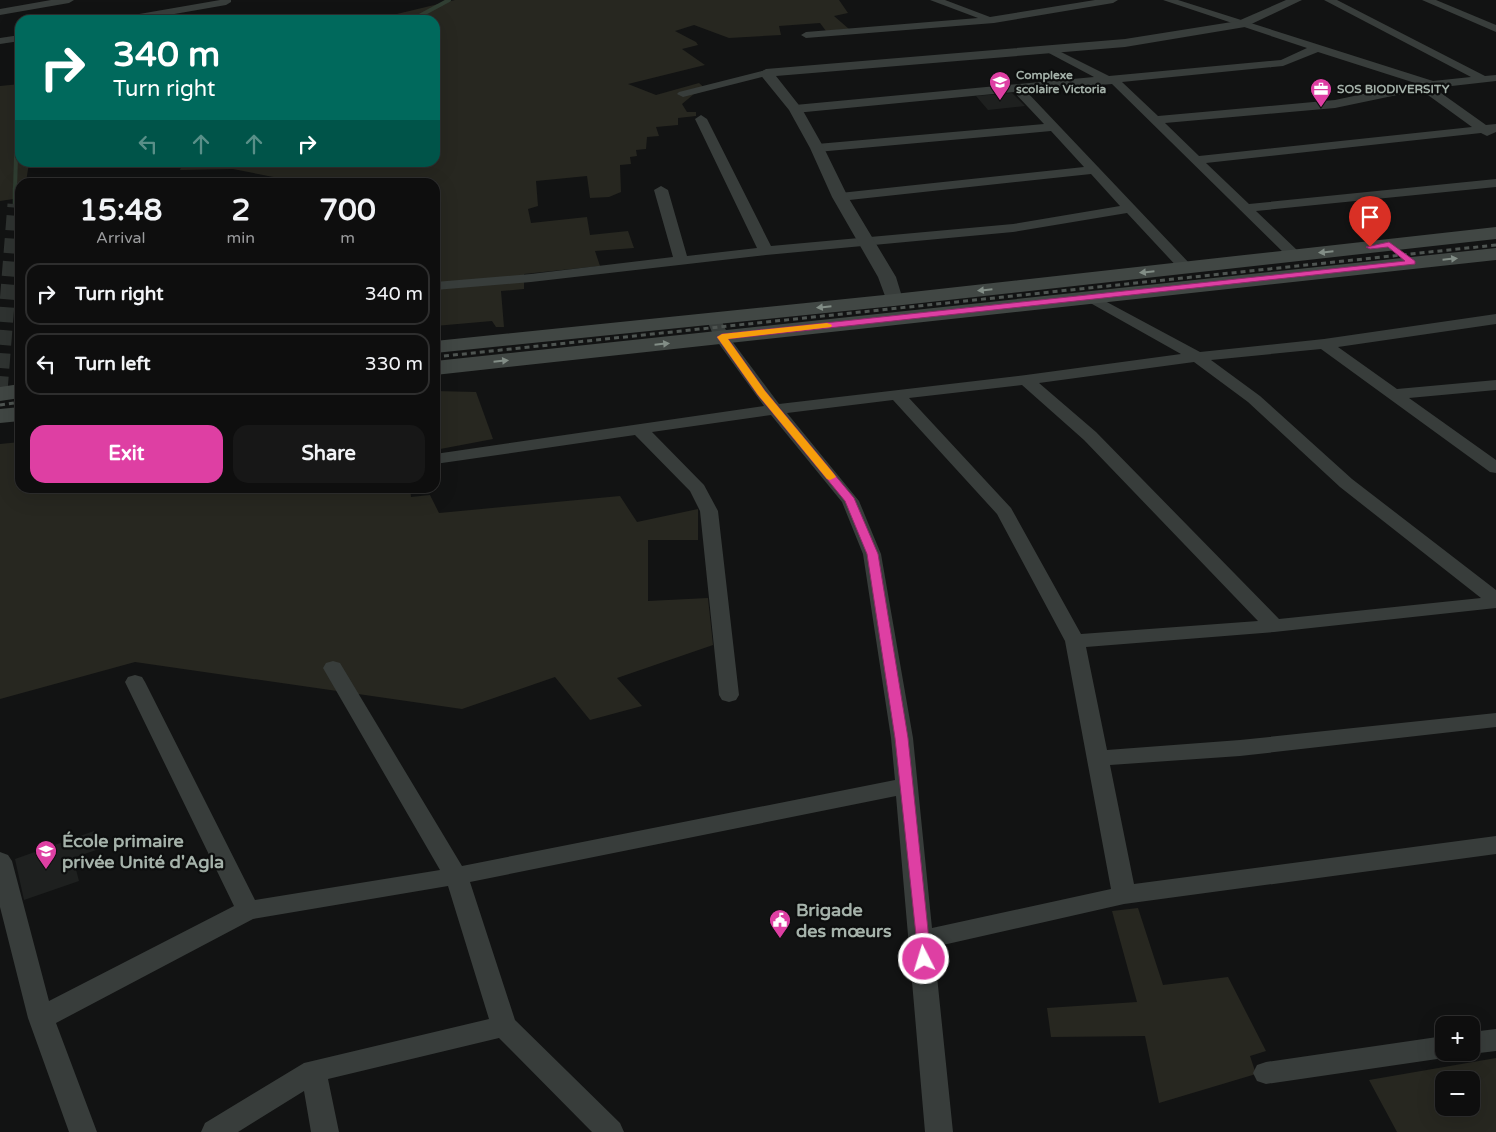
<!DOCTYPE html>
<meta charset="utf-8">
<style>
:root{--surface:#0e0e0e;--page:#171717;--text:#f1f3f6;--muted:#9b9c9e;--line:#2e2e2e;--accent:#de3fa3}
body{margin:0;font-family:"Varela Round",sans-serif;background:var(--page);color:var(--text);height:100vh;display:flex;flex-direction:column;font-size:19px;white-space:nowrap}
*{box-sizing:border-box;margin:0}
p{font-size:16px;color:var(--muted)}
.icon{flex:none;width:28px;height:28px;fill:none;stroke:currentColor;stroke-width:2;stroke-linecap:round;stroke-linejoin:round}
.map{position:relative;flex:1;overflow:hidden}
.sheet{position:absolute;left:15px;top:178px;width:425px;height:315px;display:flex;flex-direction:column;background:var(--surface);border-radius:15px;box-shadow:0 5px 20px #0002,0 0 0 1px var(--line)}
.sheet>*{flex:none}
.guide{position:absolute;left:15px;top:15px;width:425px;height:152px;border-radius:15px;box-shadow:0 5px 20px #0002,0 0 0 1px var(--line);background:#00695c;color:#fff;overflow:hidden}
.buttons{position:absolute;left:1435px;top:1016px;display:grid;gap:10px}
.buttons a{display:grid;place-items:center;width:45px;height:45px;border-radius:10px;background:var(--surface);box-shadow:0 5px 20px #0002,0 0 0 1px var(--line);font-size:25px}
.pin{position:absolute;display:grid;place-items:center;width:42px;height:42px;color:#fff;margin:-51px -21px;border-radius:50% 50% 50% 0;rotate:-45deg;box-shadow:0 0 5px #0007}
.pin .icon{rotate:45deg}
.me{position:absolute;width:55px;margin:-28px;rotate:355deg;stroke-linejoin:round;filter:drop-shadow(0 0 4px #0008)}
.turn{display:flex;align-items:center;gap:18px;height:105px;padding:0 15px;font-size:22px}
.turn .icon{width:65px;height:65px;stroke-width:2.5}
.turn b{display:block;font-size:35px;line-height:42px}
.lanes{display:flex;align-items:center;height:48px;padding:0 15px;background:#0003;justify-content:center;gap:25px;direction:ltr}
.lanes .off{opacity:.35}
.eta{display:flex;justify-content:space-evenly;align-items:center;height:85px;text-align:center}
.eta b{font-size:30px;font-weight:800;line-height:35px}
.button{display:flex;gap:10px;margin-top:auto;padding:10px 15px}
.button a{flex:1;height:58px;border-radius:15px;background:var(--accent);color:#fff;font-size:20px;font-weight:800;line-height:58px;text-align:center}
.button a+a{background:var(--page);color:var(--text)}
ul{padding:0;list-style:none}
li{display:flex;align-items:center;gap:15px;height:62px;margin:0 10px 8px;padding:0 5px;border:2px solid var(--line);border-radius:15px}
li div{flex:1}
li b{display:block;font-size:19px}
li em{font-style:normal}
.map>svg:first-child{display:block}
.built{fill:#1e201f}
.green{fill:#272720;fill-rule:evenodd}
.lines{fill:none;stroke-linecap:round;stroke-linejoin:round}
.stream-far1{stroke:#303e32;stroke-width:4}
.stream{stroke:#303e32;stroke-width:4.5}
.minor-tunnel{stroke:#2f3331;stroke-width:15;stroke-dasharray:15 8;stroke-linecap:butt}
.minor{fill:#383d3b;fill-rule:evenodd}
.tertiary{fill:#383d3b;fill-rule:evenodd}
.secondary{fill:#414744;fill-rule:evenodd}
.rail{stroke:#4e5451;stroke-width:3;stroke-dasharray:5 4;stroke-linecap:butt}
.oneway{fill:#828d86}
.route{fill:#de3fa3;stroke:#90296a}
.slow{fill:#f59e0b}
.labels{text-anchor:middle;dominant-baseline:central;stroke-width:4.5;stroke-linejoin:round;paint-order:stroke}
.far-poi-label{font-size:12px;font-weight:bold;fill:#a5b2aa;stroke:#0d0e0e;text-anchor:start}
.near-poi-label{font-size:18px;font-weight:bold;fill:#a5b2aa;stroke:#0d0e0e;text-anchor:start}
</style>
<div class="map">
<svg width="1496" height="1132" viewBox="0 0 1496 1132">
<rect width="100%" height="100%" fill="#121313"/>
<g class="built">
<path d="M 1012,93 L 1025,106 L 988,110 L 976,96 Z"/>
<path d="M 94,831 L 99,849 L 73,858 L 79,881 L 24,900 L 15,859 Z"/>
</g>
<g class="green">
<path d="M 455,0 L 839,0 L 848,13 L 834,16 L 849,29 L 826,31 L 820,23 L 779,26 L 781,35 L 729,38 L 694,25 L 675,31 L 696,42 L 698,45 L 682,49 L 705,65 L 628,84 L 656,95 L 699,83 L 707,90 L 694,94 L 682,104 L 687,112 L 696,112 L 696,116 L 678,118 L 678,125 L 656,127 L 659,136 L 647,137 L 646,149 L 636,150 L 637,156 L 630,157 L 631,164 L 620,165 L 621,192 L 609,197 L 590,198 L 587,176 L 536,181 L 538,206 L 528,209 L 531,223 L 587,217 L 590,235 L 628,231 L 634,248 L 595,251 L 600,266 L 524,274 L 524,289 L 501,291 L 504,327 L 496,327 L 492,321 L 435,326 L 435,182 L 299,182 L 233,169 L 180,170 L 183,162 L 435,162 L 435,20 L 372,20 Z"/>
<path d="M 20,84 L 20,162 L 29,163 L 26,182 L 20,182 L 20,198 L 0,201 L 0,86 Z"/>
<path d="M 435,391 L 476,392 L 493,439 L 435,450 Z"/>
<path d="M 20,442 L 20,488 L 410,488 L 411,497 L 430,495 L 439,513 L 620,496 L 637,522 L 698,509 L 698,540 L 648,540 L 648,601 L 708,598 L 713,645 L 617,678 L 642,706 L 590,720 L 555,677 L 462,709 L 135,662 L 0,699 L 0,444 Z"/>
<path d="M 1138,908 L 1163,985 L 1228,977 L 1266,1051 L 1250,1056 L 1256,1074 L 1159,1103 L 1145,1036 L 1051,1037 L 1047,1008 L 1137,1002 L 1112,911 Z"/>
<path d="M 1496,1058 L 1496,1132 L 1397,1132 L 1369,1080 ZM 1444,1080 L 1471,1080 L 1471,1108 L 1444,1108 Z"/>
</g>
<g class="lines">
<g class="stream-far1">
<path d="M 412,20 L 449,0"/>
<path d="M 15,189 L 17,125 L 20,116"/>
</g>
<path class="stream" d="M 15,204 L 15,188"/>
<path class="minor-tunnel" d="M 0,391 L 15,204"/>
<g class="minor">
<path d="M 51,0 L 74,0 L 69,3 L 0,15 L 0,9 Z"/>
<path d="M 220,0 L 231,0 L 231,2 L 226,5 L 140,20 L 117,20 L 122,17 Z"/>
<path d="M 930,0 L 945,0 L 990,17 L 1095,0 L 1118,0 L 1113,3 L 994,23 L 806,38 L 801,35 L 806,32 L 978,18 Z"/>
<path d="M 1163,0 L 1178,0 L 1433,81 L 1471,77 L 1324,0 L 1337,0 L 1485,76 L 1496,75 L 1496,81 L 1434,88 L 1486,125 L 1496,124 L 1496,132 L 1487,136 L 1481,133 L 1206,163 L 1249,204 L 1496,179 L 1496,187 L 1256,211 L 1299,252 L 1301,255 L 1294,259 L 1289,258 L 1112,84 L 1026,91 L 1191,265 L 1193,268 L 1191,271 L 1181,271 L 1127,213 L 1013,232 L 766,255 L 531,282 L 435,290 L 435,282 L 531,274 L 673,257 L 654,190 L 661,186 L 668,190 L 687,256 L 757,248 L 695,119 L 701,115 L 707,119 L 771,246 L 1013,224 L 1120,206 L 1091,174 L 840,201 L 833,197 L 840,193 L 1084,167 L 1051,131 L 817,152 L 811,148 L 817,144 L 1044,124 L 1014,92 L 795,113 L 789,109 L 795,105 L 1094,77 L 1045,51 L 1045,47 L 1049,46 L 1109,76 L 1281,60 L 1307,48 ZM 1318,52 L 1415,83 L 1335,100 L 1158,116 L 1122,82 L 1283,66 ZM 1421,90 L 1472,127 L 1199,156 L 1165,123 L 1335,108 Z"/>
<path d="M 1422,0 L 1436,0 L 1496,25 L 1496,32 Z"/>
<path d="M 20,35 L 20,41 L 0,44 L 0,38 Z"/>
<path d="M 766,70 L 772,73 L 770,75 L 683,97 L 677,94 L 679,92 Z"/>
<path d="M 1090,293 L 1200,352 L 1324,339 L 1496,314 L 1496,324 L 1338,347 L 1397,389 L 1496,380 L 1496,390 L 1409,398 L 1496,460 L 1496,473 L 1490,472 L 1321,349 L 1211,360 L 1260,396 L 1352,479 L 1496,590 L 1496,608 L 1274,632 L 1086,647 L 1107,750 L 1240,740 L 1496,713 L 1496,727 L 1240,756 L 1110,765 L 1134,884 L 1496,836 L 1496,854 L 1124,904 L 934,947 L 953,1132 L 925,1132 L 896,796 L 470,882 L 515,1020 L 620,1123 L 624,1132 L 592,1132 L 499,1038 L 328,1079 L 339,1132 L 311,1132 L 304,1091 L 238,1132 L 201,1132 L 205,1123 L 304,1063 L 489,1019 L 448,886 L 253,919 L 56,1023 L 97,1132 L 69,1132 L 28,1018 L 0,907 L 0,852 L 8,855 L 12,861 L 49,1001 L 234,906 L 125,682 L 128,677 L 135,675 L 142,677 L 145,682 L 255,900 L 440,870 L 323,668 L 326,663 L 333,661 L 340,663 L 462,866 L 895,780 L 891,738 L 863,554 L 842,502 L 771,415 L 652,432 L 704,485 L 718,511 L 739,695 L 736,700 L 729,702 L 722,700 L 719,695 L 700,511 L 690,491 L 635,435 L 435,464 L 435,454 L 764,406 L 714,337 L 706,318 L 714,313 L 719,315 L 729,337 L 779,404 L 1026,375 L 1181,354 L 1085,300 L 1083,297 ZM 1194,362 L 1248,402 L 1340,487 L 1481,598 L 1279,619 L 1096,432 L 1039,383 ZM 1022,385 L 1084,440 L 1258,621 L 1081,634 L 1011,508 L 909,398 ZM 893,400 L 997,514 L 1065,641 L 1111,889 L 932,928 L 913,738 L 881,554 L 859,501 L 787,413 Z"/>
<path d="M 1496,1029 L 1496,1051 L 1471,1054 L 1467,1052 L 1471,1052 L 1471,1032 Z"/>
<path d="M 1444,1036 L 1444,1052 L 1454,1052 L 1444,1058 L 1266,1084 L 1257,1081 L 1253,1073 L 1257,1065 L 1266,1062 Z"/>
</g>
<path class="tertiary" d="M 1286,0 L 1302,0 L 1245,27 L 1125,47 L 776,76 L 802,109 L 824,148 L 848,197 L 896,277 L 903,300 L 900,304 L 888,304 L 878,277 L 832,197 L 810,148 L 789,110 L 759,73 L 766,69 L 1125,39 L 1238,21 Z"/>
<g class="secondary">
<path d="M 1496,227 L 1496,239 L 894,306 L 435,353 L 435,341 L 894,294 Z"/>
<path d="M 1496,248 L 1496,260 L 435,375 L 435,361 Z"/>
<path d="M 20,384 L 20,398 L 0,401 L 0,387 Z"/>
<path d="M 20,407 L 20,421 L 0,423 L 0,409 Z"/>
</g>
<g class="rail">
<path d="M 435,357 L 1496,245"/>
<path d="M 0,405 L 20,402"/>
</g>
</g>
<defs><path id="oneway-solid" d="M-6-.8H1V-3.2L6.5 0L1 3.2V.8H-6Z" transform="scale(1.25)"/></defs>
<g class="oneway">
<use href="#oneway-solid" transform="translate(1326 252) rotate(174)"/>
<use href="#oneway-solid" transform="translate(1450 259) rotate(-6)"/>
<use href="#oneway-solid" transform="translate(1147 272) rotate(174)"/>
<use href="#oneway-solid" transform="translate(985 290) rotate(174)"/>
<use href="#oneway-solid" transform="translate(824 307) rotate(174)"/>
<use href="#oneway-solid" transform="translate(662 344) rotate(-6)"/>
<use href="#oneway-solid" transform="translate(501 361) rotate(-6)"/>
</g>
<path class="route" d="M 1389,242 L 1415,261 L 1415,264 L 728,339 L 765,391 L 854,498 L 878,554 L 908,738 L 931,959 L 929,963 L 924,965 L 919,963 L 895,738 L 867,554 L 845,501 L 758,395 L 717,337 L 722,334 L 1405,261 L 1388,247 L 1370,249 L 1366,247 Z"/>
<path class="slow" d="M 827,323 L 832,325 L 831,327 L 728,339 L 765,391 L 834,474 L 836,477 L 830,480 L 827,479 L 758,395 L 717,337 L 722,334 Z"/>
<defs>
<g id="school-pin" transform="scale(1.125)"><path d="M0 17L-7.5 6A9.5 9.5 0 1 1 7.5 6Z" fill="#de3fa3" stroke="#0d0e0e"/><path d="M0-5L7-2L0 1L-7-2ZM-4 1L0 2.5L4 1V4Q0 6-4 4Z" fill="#fff"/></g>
<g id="office-pin" transform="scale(1.125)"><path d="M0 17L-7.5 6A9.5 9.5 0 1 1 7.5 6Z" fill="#de3fa3" stroke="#0d0e0e"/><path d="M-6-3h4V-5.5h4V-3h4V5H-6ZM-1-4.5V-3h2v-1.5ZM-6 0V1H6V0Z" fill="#fff"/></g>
<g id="civic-pin" transform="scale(1.125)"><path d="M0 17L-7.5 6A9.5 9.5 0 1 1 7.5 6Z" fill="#de3fa3" stroke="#0d0e0e"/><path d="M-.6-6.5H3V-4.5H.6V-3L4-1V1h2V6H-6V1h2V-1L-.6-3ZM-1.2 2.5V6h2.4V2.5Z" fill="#fff"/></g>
</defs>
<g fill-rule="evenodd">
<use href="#school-pin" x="1000" y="82"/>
<use href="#office-pin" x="1321" y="89"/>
<use href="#school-pin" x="46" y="851"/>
<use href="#civic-pin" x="780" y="920"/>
</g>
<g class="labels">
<g class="far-poi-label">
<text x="1016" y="75">Complexe<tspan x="1016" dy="14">scolaire Victoria</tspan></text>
<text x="1337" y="89">SOS BIODIVERSITY</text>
</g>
<g class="near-poi-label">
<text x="62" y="841">École primaire<tspan x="62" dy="21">privée Unité d'Agla</tspan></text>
<text x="796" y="910">Brigade<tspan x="796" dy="21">des mœurs</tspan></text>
</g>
</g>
</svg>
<div class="buttons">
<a>+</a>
<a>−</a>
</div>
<div class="pin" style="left:1370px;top:247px;background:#d93025"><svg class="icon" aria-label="arrive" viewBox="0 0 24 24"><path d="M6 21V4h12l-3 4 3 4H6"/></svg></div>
<svg class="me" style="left:924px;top:959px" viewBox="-20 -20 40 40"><circle r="17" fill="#de3fa3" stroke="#fff" stroke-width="3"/><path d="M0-11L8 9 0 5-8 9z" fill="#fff"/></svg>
<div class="guide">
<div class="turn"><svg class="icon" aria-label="right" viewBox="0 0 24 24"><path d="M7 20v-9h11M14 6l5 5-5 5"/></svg><div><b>340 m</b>Turn right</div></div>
<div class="lanes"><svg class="icon off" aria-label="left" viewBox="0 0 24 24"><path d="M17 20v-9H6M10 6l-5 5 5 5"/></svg><svg class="icon off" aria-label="ahead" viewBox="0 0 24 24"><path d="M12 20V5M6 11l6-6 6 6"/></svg><svg class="icon off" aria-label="ahead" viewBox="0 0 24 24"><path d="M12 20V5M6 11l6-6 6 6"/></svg><svg class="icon" aria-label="right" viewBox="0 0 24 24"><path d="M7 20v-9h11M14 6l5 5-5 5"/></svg></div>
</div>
<section class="sheet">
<div class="eta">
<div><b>15:48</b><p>Arrival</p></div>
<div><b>2</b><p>min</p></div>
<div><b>700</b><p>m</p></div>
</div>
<ul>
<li><svg class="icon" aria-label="right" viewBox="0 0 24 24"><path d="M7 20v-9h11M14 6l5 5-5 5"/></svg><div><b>Turn right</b></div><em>340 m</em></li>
<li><svg class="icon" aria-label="left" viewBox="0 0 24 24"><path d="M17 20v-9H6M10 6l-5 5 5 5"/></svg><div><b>Turn left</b></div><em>330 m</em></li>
</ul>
<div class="button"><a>Exit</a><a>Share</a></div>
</section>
</div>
